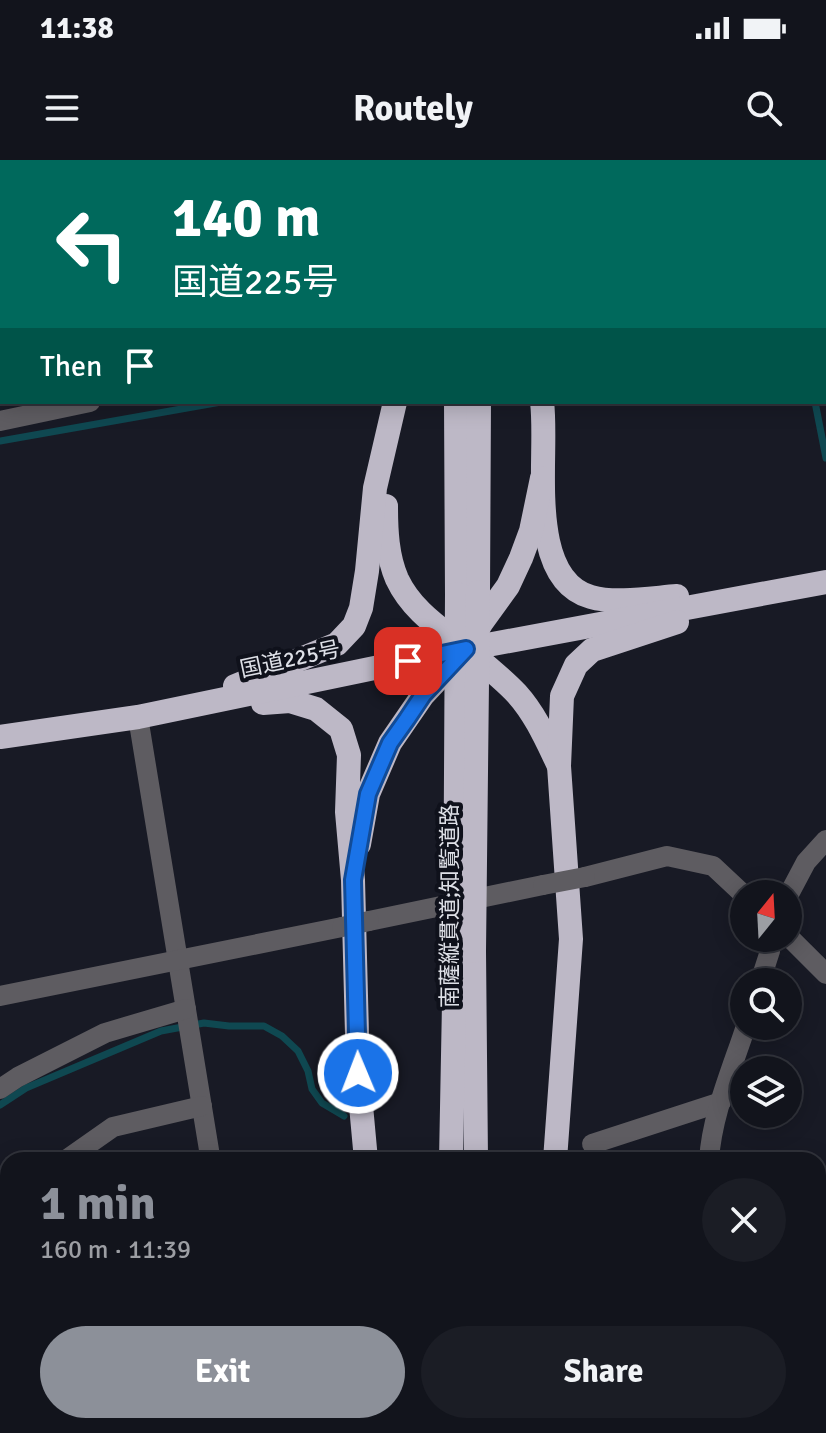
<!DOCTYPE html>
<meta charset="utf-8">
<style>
:root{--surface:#12141c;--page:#1b1d25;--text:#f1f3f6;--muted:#9c9ea3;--line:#31333b;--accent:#8c9099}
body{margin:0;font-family:Signika,"Noto Sans JP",sans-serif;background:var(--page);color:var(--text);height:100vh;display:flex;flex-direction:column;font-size:30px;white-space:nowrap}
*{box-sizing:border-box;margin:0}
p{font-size:26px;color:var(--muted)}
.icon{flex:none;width:44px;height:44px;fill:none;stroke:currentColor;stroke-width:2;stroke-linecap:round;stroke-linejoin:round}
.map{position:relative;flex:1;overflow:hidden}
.details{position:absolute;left:0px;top:992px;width:826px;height:282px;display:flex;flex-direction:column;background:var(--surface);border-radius:24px 24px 0 0;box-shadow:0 4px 20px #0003,0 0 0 2px var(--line)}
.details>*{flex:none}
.guide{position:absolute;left:0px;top:0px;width:826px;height:244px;box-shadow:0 4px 20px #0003,0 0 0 2px var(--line);background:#00695c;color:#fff;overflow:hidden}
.needle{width:52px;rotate:18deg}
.tools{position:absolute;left:730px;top:720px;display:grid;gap:16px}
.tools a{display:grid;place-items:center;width:72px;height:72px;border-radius:50%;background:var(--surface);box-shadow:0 4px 20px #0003,0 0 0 2px var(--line);font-size:40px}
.pin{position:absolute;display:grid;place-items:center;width:68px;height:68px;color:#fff;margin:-34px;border-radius:16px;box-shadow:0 4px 12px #0006}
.me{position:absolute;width:88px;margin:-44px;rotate:359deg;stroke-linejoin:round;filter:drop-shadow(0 0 6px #0008)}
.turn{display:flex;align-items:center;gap:28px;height:168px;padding:0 40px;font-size:36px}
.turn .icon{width:104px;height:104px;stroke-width:2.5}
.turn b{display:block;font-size:56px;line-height:68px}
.then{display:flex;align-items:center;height:76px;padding:0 40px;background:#0003;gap:16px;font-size:30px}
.round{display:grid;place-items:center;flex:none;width:84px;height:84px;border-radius:42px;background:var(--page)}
.overview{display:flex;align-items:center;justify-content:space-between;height:136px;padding:0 40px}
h1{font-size:48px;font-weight:800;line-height:60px;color:var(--accent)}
.primary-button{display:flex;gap:16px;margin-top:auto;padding:16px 40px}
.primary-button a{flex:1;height:92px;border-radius:48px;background:var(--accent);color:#fff;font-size:32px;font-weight:800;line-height:92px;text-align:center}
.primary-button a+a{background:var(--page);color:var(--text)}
.status{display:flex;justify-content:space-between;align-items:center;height:56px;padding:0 40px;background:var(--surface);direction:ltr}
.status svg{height:22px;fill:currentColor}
header{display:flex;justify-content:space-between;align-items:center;height:104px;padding:0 40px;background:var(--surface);font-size:36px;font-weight:800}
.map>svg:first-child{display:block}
.green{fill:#4a2d44}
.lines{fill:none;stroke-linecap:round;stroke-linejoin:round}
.stream{stroke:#0f4851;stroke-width:7}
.minor{stroke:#5e5c61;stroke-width:20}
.highway{stroke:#bdb8c6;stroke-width:24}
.minor-bridge{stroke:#5e5c61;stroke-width:20}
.highway-bridge{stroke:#bdb8c6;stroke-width:24}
.route-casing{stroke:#114b97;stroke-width:20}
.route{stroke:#1a73e8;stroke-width:14}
.labels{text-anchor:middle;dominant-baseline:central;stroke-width:8;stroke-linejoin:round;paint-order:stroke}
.street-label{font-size:22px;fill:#dee0e7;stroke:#0f111b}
</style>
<div class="status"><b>11:38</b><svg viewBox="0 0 49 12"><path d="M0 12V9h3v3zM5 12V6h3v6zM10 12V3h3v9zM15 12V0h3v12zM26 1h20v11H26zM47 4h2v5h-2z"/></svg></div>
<header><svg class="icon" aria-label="menu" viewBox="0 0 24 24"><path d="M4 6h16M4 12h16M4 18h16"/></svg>Routely<svg class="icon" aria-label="search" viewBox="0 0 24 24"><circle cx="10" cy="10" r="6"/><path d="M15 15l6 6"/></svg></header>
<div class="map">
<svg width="826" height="1273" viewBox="0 0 826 1273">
<rect width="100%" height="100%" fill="#181a25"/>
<path class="green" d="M 124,1266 L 417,1266 L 416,1273 L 122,1273 Z"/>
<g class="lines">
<g class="stream">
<path d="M 341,2 L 342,0"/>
<path d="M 815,242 L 826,298"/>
<path d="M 0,281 L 221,242"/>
<path d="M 0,945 L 26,928 L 161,871 L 204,863 L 229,866 L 264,866 L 282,876 L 298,891 L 308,911 L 312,929 L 322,943 L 344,956"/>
<path d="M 556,1266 L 557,1273"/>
</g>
<g class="minor">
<path d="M 296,0 L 303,2"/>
<path d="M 597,2 L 597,0"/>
<path d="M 824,109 L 826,109"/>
<path d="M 0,261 L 90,242"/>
<path d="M 138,557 L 210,996 L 209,1000"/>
<path d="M 585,717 L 667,696 L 713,706 L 744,735"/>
<path d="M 788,736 L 806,702 L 826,680"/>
<path d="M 369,761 L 543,725"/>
<path d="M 788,776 L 826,814"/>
<path d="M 760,822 L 770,791 L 772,778"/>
<path d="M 0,836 L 342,767"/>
<path d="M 0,929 L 18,917 L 105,873 L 186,849"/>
<path d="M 592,984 L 721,942"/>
<path d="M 66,1000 L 113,967 L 202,946"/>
<path d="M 709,1000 C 712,954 732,909 746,866"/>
<path d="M 0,1045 L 8,1040"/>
<path d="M 0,1259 L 8,1250"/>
<path d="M 697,1273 L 698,1266"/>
</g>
<g class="highway">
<path d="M 503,0 L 504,2"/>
<path d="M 439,2 L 439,0"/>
<path d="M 481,2 L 481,0"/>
<path d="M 456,242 L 457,434"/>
<path d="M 542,242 C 549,294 524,418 591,437 C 615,444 651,438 677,436"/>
<path d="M 386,346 C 386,370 387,396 397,419 C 412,451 440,468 466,489 C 483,503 502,518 517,534 C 535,554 546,579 558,604"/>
<path d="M 478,432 L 479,242"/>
<path d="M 235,526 L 337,484 L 354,466 L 361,448 L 367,411 L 375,328 L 395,242"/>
<path d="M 263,543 L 290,541 L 316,549 L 341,569 L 349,595 L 347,652 L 353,720 L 358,913 L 366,1000"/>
<path d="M 0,577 L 138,557 L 466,489 L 826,422"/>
<path d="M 359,684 L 368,634 L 390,583 L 423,535 L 466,489 L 482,462 L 508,426 L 521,398 L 531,371 L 542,318"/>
<path d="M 474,791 L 476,1000"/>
<path d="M 451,1000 L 455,791"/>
<path d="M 555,1000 L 571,779 L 559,606 L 562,536 L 576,505 L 592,490 L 677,462"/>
<path d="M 384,1266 L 384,1273"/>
<path d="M 446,1273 L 446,1266"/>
<path d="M 471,1273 L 471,1266"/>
<path d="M 534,1273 L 534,1266"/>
</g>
<g class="minor-bridge">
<path d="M 543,725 L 585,717"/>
<path d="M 342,767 L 369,761"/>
</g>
<g class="highway-bridge">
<path d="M 455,791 L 457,434"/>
<path d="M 474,791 L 478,432"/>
</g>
</g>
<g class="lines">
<g class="route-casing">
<path id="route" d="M 358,913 L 353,720 L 368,634 L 390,583 L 407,559 L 423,535 L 466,489 L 408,501"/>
</g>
<use href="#route" class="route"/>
</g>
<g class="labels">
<g class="street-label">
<text transform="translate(290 499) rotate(-12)">国道225号</text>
<text transform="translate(449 746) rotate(-90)">南薩縦貫道;知覧道路</text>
</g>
</g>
</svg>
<div class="tools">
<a><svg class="needle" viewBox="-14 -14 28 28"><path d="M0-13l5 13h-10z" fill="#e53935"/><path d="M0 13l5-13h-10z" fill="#9c9ea3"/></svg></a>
<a><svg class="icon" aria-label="search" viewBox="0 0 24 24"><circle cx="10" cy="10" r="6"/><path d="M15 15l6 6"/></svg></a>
<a><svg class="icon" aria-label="layers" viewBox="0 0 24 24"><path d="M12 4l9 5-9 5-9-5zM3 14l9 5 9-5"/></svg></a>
</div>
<div class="pin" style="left:408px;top:501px;background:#d93025"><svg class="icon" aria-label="arrive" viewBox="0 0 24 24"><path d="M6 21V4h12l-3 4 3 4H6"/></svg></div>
<svg class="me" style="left:358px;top:913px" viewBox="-20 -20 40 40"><circle r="17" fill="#1a73e8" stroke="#fff" stroke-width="3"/><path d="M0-11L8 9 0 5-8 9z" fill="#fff"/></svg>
<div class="guide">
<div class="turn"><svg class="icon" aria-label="left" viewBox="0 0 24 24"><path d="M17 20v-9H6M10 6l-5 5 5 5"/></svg><div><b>140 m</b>国道225号</div></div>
<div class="then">Then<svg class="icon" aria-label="arrive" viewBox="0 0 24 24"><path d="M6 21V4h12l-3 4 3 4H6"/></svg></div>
</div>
<section class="details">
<div class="overview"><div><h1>1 min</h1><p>160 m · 11:39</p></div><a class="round"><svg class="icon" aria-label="close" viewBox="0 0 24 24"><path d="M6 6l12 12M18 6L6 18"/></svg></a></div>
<div class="primary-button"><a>Exit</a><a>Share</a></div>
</section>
</div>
